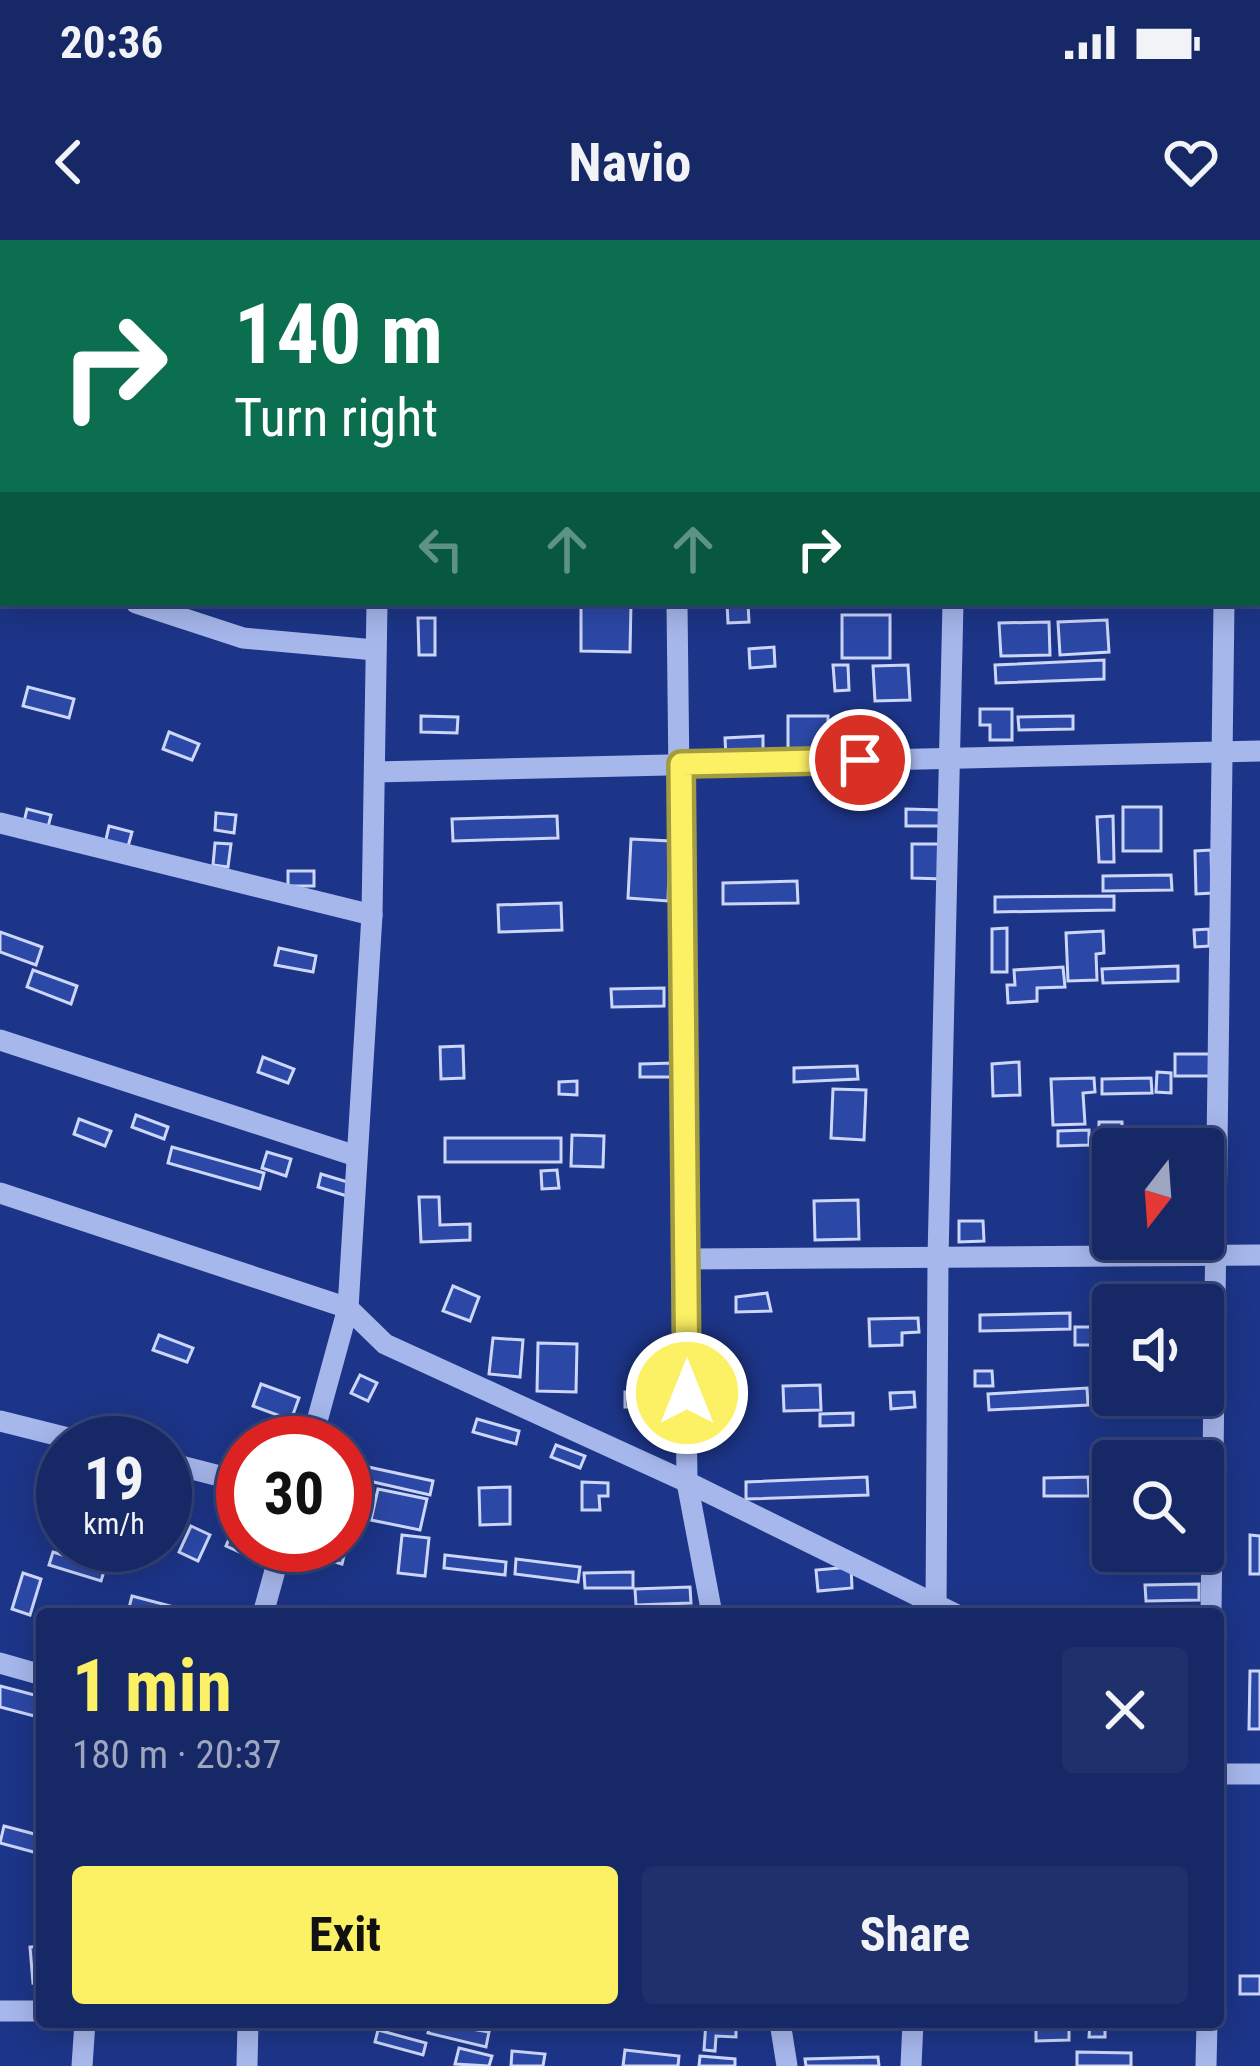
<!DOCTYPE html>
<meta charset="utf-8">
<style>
:root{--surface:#162866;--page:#1f306c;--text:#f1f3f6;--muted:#9ea6bf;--line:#35447a;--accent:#fcf064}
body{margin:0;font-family:"Roboto Condensed",sans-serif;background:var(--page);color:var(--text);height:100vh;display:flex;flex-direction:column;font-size:45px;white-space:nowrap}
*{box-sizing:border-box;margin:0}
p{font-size:39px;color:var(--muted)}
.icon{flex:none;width:66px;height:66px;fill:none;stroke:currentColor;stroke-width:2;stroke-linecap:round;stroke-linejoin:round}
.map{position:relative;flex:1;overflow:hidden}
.drawer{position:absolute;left:36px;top:1368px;width:1188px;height:420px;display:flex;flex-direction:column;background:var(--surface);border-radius:12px;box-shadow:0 6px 30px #0003,0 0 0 3px var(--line)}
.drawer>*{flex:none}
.banner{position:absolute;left:0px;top:0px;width:1260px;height:366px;box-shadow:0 6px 30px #0003,0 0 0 3px var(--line);background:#0b6e4f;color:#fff;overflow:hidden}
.needle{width:78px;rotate:197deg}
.tools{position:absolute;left:1092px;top:888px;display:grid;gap:24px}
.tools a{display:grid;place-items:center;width:132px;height:132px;border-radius:12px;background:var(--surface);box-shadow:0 6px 30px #0003,0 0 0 3px var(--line);font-size:60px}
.speed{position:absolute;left:36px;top:1176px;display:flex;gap:24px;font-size:60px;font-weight:700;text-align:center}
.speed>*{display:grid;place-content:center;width:156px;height:156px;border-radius:50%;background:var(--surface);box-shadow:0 6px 30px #0003,0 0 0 3px var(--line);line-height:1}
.speed small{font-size:30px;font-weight:400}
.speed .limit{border:18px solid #d22;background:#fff;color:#111}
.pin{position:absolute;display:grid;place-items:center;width:102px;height:102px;color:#fff;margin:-51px;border:6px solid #fff;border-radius:50%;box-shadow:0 3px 12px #0007}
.me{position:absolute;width:132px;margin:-66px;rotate:0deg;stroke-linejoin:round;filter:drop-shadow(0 0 9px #0008)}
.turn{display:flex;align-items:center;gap:42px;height:252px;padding:0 36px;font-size:54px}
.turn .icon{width:156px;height:156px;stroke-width:2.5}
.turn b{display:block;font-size:84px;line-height:102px}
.lanes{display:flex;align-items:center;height:114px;padding:0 36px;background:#0003;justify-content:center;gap:60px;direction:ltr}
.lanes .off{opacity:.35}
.round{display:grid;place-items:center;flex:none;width:126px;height:126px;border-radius:12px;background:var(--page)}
.summary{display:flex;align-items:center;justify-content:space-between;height:204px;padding:0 36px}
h1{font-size:72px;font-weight:700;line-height:90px;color:var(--accent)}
.cta{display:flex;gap:24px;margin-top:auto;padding:24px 36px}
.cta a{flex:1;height:138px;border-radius:12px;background:var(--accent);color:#111;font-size:48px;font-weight:700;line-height:138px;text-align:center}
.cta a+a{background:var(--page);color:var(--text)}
.status{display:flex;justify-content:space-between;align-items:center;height:84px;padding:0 60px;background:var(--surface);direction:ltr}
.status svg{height:33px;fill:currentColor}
header{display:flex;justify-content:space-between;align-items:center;height:156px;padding:0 36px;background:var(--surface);font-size:54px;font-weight:700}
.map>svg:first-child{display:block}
.building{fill:#2c48a6;stroke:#cbd6f8;stroke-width:3}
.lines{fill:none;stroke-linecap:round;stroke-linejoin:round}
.minor{stroke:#a6b7ec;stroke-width:21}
.route-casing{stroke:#a49c41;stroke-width:30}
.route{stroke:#fcf064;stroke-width:21}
</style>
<div class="status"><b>20:36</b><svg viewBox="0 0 49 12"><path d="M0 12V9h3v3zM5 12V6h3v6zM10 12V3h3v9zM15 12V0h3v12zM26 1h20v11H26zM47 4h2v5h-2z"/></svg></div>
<header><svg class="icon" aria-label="back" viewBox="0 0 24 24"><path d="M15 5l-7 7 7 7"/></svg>Navio<svg class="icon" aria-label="heart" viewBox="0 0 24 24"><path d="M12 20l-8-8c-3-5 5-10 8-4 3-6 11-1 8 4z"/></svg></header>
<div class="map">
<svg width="1260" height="1826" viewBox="0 0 1260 1826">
<rect width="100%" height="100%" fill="#1d3588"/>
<g class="building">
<path d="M 581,363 L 631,363 L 630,412 L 581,411 Z"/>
<path d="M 727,363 L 748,363 L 749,382 L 728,383 Z"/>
<rect x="842" y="375" width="48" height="43"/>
<path d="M 418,378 L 435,378 L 435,415 L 419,415 Z"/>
<path d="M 1107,380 L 1109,412 L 1060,415 L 1058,382 Z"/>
<path d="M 1049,382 L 1050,415 L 1001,416 L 999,383 Z"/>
<path d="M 774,407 L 775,426 L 750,428 L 749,409 Z"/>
<path d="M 1104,420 L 1104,439 L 996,443 L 995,425 Z"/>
<path d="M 833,425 L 848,425 L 849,450 L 835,451 Z"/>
<path d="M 908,425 L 910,460 L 875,461 L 873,426 Z"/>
<path d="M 28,447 L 74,459 L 69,478 L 23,466 Z"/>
<path d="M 980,469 L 1012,469 L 1012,500 L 990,500 L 990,485 L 980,485 Z"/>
<path d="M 421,476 L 458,477 L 457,493 L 421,492 Z"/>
<rect x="788" y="476" width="40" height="40"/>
<path d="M 1073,476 L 1073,489 L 1019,490 L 1018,477 Z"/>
<path d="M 169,492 L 199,504 L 192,520 L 163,509 Z"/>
<path d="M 763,496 L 763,515 L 726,517 L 725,498 Z"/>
<path d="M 836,498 L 889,498 L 890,518 L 836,518 Z"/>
<rect x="1123" y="567" width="38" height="44"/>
<path d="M 27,569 L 51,575 L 48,587 L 24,582 Z"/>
<path d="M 906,569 L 940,570 L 941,586 L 906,586 Z"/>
<path d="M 216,573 L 236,575 L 234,593 L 215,590 Z"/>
<path d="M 557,576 L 558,598 L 453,601 L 452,579 Z"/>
<path d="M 1113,576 L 1114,622 L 1099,622 L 1097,577 Z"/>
<path d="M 109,586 L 132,592 L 127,610 L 105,604 Z"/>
<path d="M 631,599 L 670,601 L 668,661 L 628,658 Z"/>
<path d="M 215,603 L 231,604 L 228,627 L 213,625 Z"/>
<path d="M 912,604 L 944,604 L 944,639 L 912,638 Z"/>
<path d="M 1211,610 L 1212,653 L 1196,654 L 1195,611 Z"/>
<rect x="288" y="631" width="26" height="15"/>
<path d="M 1171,635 L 1172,650 L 1103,651 L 1103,636 Z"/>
<path d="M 797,641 L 798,663 L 723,664 L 723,643 Z"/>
<path d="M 1114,656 L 1114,670 L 995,672 L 995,657 Z"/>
<path d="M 561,663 L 562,690 L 499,692 L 498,665 Z"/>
<path d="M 1007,688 L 1007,732 L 992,732 L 992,689 Z"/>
<path d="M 1209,689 L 1209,706 L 1195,707 L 1194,690 Z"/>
<path d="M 1103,691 L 1104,713 L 1096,714 L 1097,740 L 1068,741 L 1066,693 Z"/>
<path d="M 0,692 L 42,707 L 36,725 L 0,712 Z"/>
<path d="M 279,708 L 316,716 L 313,732 L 275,725 Z"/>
<path d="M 1178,726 L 1178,741 L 1103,743 L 1102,729 Z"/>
<path d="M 1063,727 L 1065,747 L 1037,748 L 1037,761 L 1008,763 L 1007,745 L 1015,745 L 1014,730 Z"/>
<path d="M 33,730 L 77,746 L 71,764 L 27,747 Z"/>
<path d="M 664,748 L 664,766 L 612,767 L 611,749 Z"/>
<path d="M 463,806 L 464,838 L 441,839 L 440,807 Z"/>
<rect x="1175" y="814" width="38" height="22"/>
<path d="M 263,817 L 294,829 L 288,843 L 258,832 Z"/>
<path d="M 1019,822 L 1020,855 L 993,856 L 992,824 Z"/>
<path d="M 674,823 L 675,837 L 640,837 L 640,824 Z"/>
<path d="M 857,826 L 858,839 L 794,842 L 794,828 Z"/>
<path d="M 1157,832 L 1171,833 L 1171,853 L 1156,852 Z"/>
<path d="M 1094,838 L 1095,852 L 1083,853 L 1085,884 L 1053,885 L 1051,839 Z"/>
<path d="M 1151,838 L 1152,853 L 1102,854 L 1102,839 Z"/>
<path d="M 577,841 L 577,855 L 559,854 L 559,842 Z"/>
<path d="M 833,849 L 866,850 L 864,900 L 831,898 Z"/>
<path d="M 136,875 L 168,887 L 164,899 L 132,887 Z"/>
<path d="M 79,879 L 111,891 L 105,906 L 74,894 Z"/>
<path d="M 1099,882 L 1122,882 L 1122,909 L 1113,909 L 1113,925 L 1098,925 Z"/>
<path d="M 1089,890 L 1089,905 L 1058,906 L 1058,891 Z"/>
<path d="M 572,895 L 604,896 L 603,927 L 571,926 Z"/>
<rect x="445" y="898" width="116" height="24"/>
<path d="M 172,907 L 264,933 L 260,949 L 168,923 Z"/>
<path d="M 267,912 L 291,919 L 286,936 L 262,928 Z"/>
<path d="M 557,930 L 559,948 L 542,949 L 541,931 Z"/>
<path d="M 321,934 L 351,943 L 347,956 L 318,947 Z"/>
<path d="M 419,957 L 439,957 L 440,985 L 470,984 L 470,1000 L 421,1002 Z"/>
<path d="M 858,960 L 859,999 L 815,1000 L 814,961 Z"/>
<path d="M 959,981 L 983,981 L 984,1001 L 959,1002 Z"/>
<path d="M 453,1046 L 479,1057 L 470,1081 L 443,1071 Z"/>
<path d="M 767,1053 L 771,1071 L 736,1072 L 736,1057 Z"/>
<path d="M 1070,1073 L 1070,1089 L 980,1091 L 980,1075 Z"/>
<path d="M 918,1078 L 919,1092 L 902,1093 L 902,1105 L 870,1106 L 869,1079 Z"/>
<rect x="1075" y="1087" width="16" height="18"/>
<path d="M 159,1095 L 193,1108 L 187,1122 L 153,1110 Z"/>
<path d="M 493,1098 L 523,1100 L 520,1137 L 489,1134 Z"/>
<path d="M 538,1103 L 577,1104 L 576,1152 L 537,1151 Z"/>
<path d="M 975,1131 L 992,1131 L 993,1146 L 975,1146 Z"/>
<path d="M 360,1135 L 377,1143 L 368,1161 L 351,1153 Z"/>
<path d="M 261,1144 L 299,1158 L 291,1180 L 253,1166 Z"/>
<path d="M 820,1145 L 821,1170 L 784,1171 L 783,1146 Z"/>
<path d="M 1087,1148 L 1088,1165 L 989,1170 L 988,1154 Z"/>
<path d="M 625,1152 L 669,1153 L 669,1168 L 625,1167 Z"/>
<path d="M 914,1152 L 915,1167 L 891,1169 L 890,1153 Z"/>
<path d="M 853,1173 L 853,1185 L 820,1186 L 820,1174 Z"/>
<path d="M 477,1179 L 519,1191 L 516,1204 L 473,1192 Z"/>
<path d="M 556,1205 L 585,1216 L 580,1228 L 551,1217 Z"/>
<path d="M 359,1225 L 433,1241 L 430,1255 L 356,1238 Z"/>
<path d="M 867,1237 L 868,1255 L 746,1259 L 746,1242 Z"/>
<path d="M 1088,1237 L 1089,1256 L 1044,1256 L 1044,1238 Z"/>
<path d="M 582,1242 L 608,1243 L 608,1256 L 599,1256 L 600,1270 L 582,1270 Z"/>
<path d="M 510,1247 L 510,1284 L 480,1285 L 479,1248 Z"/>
<path d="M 378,1249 L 427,1259 L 420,1290 L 371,1280 Z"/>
<path d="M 240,1273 L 243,1305 L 250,1305 L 246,1315 L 226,1306 Z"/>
<path d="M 191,1286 L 210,1295 L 198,1321 L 179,1312 Z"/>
<path d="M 402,1295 L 429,1298 L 425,1336 L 398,1333 Z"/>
<path d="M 1250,1295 L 1260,1296 L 1260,1334 L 1250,1334 Z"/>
<path d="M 329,1305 L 346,1307 L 342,1324 L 325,1319 Z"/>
<path d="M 53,1312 L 105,1328 L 101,1341 L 49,1325 Z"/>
<path d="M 445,1315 L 506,1322 L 505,1335 L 444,1328 Z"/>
<path d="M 516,1319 L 580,1327 L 578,1342 L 515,1334 Z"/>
<path d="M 851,1327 L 852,1348 L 818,1351 L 816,1330 Z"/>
<path d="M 633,1332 L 633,1348 L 585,1348 L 584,1333 Z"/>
<path d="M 23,1333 L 41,1339 L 30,1375 L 12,1369 Z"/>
<path d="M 1199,1344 L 1199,1360 L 1146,1361 L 1145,1345 Z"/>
<path d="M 690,1347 L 691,1363 L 636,1365 L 635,1349 Z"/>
<path d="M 132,1356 L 182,1369 L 181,1374 L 128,1372 Z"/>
<path d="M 1250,1431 L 1260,1431 L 1260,1489 L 1249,1489 Z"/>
<path d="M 0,1446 L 42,1457 L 42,1478 L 0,1467 Z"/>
<path d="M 4,1586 L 42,1596 L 41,1614 L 0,1603 Z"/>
<path d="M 42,1706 L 42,1742 L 33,1743 L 30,1707 Z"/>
<rect x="1240" y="1736" width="20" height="18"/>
<path d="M 431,1782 L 489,1792 L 486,1807 L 428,1793 Z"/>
<path d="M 706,1782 L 736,1783 L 736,1797 L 716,1796 L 715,1811 L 704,1810 Z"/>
<path d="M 1036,1782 L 1069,1782 L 1069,1800 L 1036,1801 Z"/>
<path d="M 1090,1783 L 1105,1783 L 1105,1797 L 1089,1797 Z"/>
<path d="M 378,1790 L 426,1803 L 423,1815 L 375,1802 Z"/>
<path d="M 459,1808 L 492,1816 L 489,1826 L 455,1824 Z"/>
<path d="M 625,1810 L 679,1816 L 678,1826 L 623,1826 Z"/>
<path d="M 512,1811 L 545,1814 L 543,1826 L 511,1826 Z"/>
<path d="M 1077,1812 L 1131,1813 L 1131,1826 L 1077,1826 Z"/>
<path d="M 700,1816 L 735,1819 L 735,1826 L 699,1826 Z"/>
<path d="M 878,1817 L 879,1826 L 806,1826 L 805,1819 Z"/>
</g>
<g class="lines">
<g class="minor">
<path d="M 28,3 L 29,0"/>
<path d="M 197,3 L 197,0"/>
<path d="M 387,3 L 388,0"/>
<path d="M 669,3 L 669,0"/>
<path d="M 967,3 L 1068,0"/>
<path d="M 1229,3 L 1229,0"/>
<path d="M 0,85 L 3,86"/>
<path d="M 0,129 L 3,115"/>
<path d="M 0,146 L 3,147"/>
<path d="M 0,317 L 3,318"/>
<path d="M 136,363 L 243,398 L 375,410"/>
<path d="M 677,363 L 687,1242 L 712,1374"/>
<path d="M 376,532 L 1260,511"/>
<path d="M 0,583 L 372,675"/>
<path d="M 0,800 L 356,916"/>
<path d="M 0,953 L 348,1068 L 385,1104 L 687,1242 L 955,1374"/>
<path d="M 687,1019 L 1260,1015"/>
<path d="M 0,1181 L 88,1203"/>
<path d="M 311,1203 L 348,1068 L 372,675 L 377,363"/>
<path d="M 165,1222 L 243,1242"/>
<path d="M 263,1374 L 282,1305"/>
<path d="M 936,1374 L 938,1018 L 953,363"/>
<path d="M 1211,1374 L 1224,363"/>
<path d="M 0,1423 L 42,1435"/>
<path d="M 1218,1534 L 1260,1534"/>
<path d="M 0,1771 L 42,1771"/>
<path d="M 780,1782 L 787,1826"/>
<path d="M 82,1826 L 85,1782"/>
<path d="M 247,1826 L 248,1782"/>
<path d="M 911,1826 L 913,1782"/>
<path d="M 1206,1826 L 1207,1782"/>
</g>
</g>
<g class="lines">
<g class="route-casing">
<path id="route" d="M 687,1153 L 681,524 L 860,520"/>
</g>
<use href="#route" class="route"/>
</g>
</svg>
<div class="tools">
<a><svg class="needle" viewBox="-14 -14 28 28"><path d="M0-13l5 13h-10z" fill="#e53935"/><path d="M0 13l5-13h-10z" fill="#9ea6bf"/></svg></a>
<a><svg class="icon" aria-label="sound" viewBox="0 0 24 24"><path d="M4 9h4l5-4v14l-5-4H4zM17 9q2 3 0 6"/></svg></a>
<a><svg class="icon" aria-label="search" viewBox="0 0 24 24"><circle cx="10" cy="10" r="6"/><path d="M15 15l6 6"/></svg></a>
</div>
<div class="speed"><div>19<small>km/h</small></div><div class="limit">30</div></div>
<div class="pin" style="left:860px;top:520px;background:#d93025"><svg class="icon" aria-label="arrive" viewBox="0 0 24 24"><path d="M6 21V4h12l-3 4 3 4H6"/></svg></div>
<svg class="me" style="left:687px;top:1153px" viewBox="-20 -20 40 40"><circle r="17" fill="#fcf064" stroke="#fff" stroke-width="3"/><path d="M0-11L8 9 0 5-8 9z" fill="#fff"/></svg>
<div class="banner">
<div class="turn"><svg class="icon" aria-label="right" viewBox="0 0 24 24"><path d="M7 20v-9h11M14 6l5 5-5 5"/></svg><div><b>140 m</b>Turn right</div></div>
<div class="lanes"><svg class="icon off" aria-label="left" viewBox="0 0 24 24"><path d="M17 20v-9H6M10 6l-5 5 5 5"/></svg><svg class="icon off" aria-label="ahead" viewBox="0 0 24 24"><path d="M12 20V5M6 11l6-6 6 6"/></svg><svg class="icon off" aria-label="ahead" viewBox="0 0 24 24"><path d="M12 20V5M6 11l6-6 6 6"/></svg><svg class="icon" aria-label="right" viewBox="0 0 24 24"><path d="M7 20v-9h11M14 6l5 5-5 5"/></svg></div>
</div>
<section class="drawer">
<div class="summary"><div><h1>1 min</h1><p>180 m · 20:37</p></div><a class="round"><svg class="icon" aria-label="close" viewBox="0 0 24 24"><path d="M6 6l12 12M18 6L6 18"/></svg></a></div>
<div class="cta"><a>Exit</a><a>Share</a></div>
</section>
</div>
